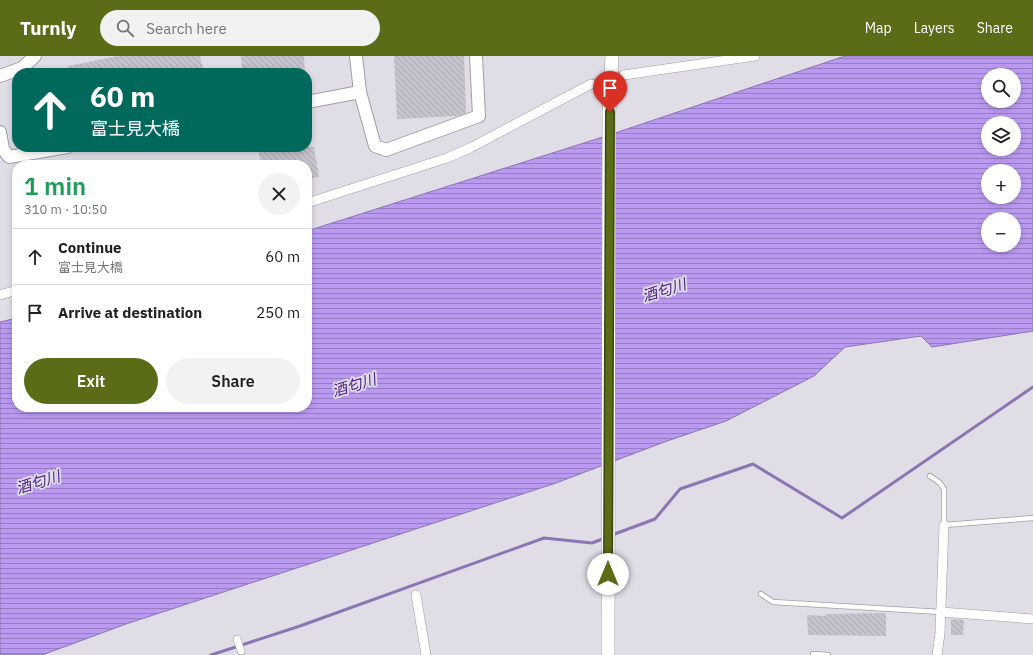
<!DOCTYPE html>
<meta charset="utf-8">
<style>
:root{--surface:#fff;--page:#f2f2f2;--text:#202124;--muted:#757577;--line:#e0e0e0;--accent:#5b6c17}
body{margin:0;font-family:"IBM Plex Sans","Noto Sans JP",sans-serif;background:var(--page);color:var(--text);height:100vh;display:flex;flex-direction:column;font-size:15px;white-space:nowrap}
*{box-sizing:border-box;margin:0}
p{font-size:13px;color:var(--muted)}
.icon{flex:none;width:22px;height:22px;fill:none;stroke:currentColor;stroke-width:2;stroke-linecap:round;stroke-linejoin:round}
.map{position:relative;flex:1;overflow:hidden}
.details{position:absolute;left:12px;top:104px;width:300px;height:252px;display:flex;flex-direction:column;background:var(--surface);border-radius:16px;box-shadow:0 2px 6px #0003}
.details>*{flex:none}
.banner{position:absolute;left:12px;top:12px;width:300px;height:84px;border-radius:16px;box-shadow:0 2px 6px #0003;background:#00695c;color:#fff;overflow:hidden}
.controls{position:absolute;left:981px;top:12px;display:grid;gap:8px}
.controls a{display:grid;place-items:center;width:40px;height:40px;border-radius:50%;background:var(--surface);box-shadow:0 2px 6px #0003;font-size:20px}
.pin{position:absolute;display:grid;place-items:center;width:34px;height:34px;color:#fff;margin:-41px -17px;border-radius:50% 50% 50% 0;rotate:-45deg;box-shadow:0 0 4px #0007}
.pin .icon{rotate:45deg}
.me{position:absolute;width:44px;margin:-22px;rotate:0deg;stroke-linejoin:round;filter:drop-shadow(0 0 3px #0008)}
.turn{display:flex;align-items:center;gap:14px;height:84px;padding:0 12px;font-size:18px}
.turn .icon{width:52px;height:52px;stroke-width:2.5}
.turn b{display:block;font-size:28px;line-height:34px}
.round{display:grid;place-items:center;flex:none;width:42px;height:42px;border-radius:21px;background:var(--page)}
.headline{display:flex;align-items:center;justify-content:space-between;height:68px;padding:0 12px}
h1{font-size:24px;font-weight:600;line-height:30px;color:#1e9e55}
.button{display:flex;gap:8px;margin-top:auto;padding:8px 12px}
.button a{flex:1;height:46px;border-radius:24px;background:var(--accent);color:#fff;font-size:16px;font-weight:600;line-height:46px;text-align:center}
.button a+a{background:var(--page);color:var(--text)}
ul{padding:0;list-style:none}
li{display:flex;align-items:center;gap:12px;height:56px;padding:0 12px;border-top:1px solid var(--line)}
li div{flex:1}
li b{display:block;font-size:15px}
li em{font-style:normal}
header{display:flex;align-items:center;gap:24px;box-sizing:border-box;height:56px;padding:0 20px;background:var(--accent);color:#fff}
header strong{font-size:19px}
nav{display:flex;gap:22px;margin-inline-start:auto;font-size:14px}
.search{width:280px;height:36px;background:var(--page);display:flex;align-items:center;gap:10px;box-sizing:border-box;padding:0 14px;border-radius:22px;color:var(--muted);font-size:15px}
.map>svg:first-child{display:block}
.water{fill:url(#water-rules);stroke:#8c75b3;fill-rule:evenodd}
.lines{fill:none;stroke-linecap:round;stroke-linejoin:round}
.stream{stroke:#8c75b3;stroke-width:3}
.building{fill:url(#building-back-hatch)}
.minor-tunnel{stroke:#bab7c0;stroke-width:9;stroke-dasharray:9 4.5;stroke-linecap:butt}
.service-casing{stroke:#a19ea7;stroke-width:6}
.pedestrian-casing{stroke:#a19ea7;stroke-width:8}
.minor-casing{stroke:#a19ea7;stroke-width:10}
.tertiary-casing{stroke:#a19ea7;stroke-width:14}
.secondary-casing{stroke:#a19ea7;stroke-width:14}
.service{stroke:#fff;stroke-width:4.5}
.pedestrian{stroke:#fff;stroke-width:7}
.minor{stroke:#fff;stroke-width:9}
.tertiary{stroke:#fff;stroke-width:12}
.secondary{stroke:#fff;stroke-width:13}
.route-casing{stroke:#3b460f;stroke-width:10}
.route{stroke:#5b6c17;stroke-width:7}
.labels{text-anchor:middle;dominant-baseline:central;stroke-width:3.5;stroke-linejoin:round;paint-order:stroke}
.water-label{font-size:15px;font-style:italic;fill:#512286;stroke:#e0dde7}
</style>
<header>
<strong>Turnly</strong>
<div class="search"><svg class="icon" aria-label="search" viewBox="0 0 24 24"><circle cx="10" cy="10" r="6"/><path d="M15 15l6 6"/></svg>Search here</div>
<nav><a>Map</a><a>Layers</a><a>Share</a></nav>
</header>
<div class="map">
<svg width="1033" height="599" viewBox="0 0 1033 599">
<defs>
<pattern id="water-rules" width="6" height="5" patternUnits="userSpaceOnUse"><rect width="6" height="5" fill="#ba9af1"/><path d="M0 2.5h6" fill="none" stroke="#977dc3"/></pattern>
<pattern id="building-back-hatch" width="6" height="6" patternUnits="userSpaceOnUse"><rect width="6" height="6" fill="#c6c3cd"/><path d="M-1 5l2 2M0 0l6 6M5-1l2 2" fill="none" stroke="#aaa7b0"/></pattern>
</defs>
<rect width="100%" height="100%" fill="#e0dde7"/>
<path class="water" d="M 845,0 L 1033,0 L 1033,275 L 932,291 L 921,280 L 845,291 L 814,320 L 726,365 L 667,385 L 556,427 L 126,568 L 42,599 L 0,599 L 0,266 L 17,262 L 17,351 L 307,351 L 307,175 L 609,79 ZM 988,19 L 1014,19 L 1014,45 L 988,45 ZM 988,67 L 1014,67 L 1014,93 L 988,93 ZM 988,115 L 1014,115 L 1014,141 L 988,141 ZM 988,163 L 1014,163 L 1014,189 L 988,189 Z"/>
<g class="lines">
<g class="stream">
<path d="M 612,479 L 655,463 L 680,433 L 753,408 L 842,462 L 1033,331"/>
<path d="M 211,599 L 300,570 L 544,482 L 592,487 L 605,482"/>
</g>
</g>
<g class="building">
<path d="M 118,0 L 200,0 L 204,17 L 70,17 L 68,10 Z"/>
<path d="M 241,0 L 304,0 L 305,17 L 242,17 Z"/>
<path d="M 394,0 L 464,0 L 466,57 L 457,60 L 397,63 Z"/>
<path d="M 258,91 L 314,91 L 319,121 L 307,123 L 307,109 L 261,109 Z"/>
<path d="M 886,557 L 886,580 L 808,579 L 807,559 L 825,560 L 825,558 Z"/>
<path d="M 951,563 L 964,564 L 963,579 L 951,579 Z"/>
</g>
<g class="lines">
<path class="minor-tunnel" d="M 591,28 L 624,19"/>
<g class="service-casing">
<g id="service">
<path d="M 930,420 L 940,427 L 944,433 L 944,469 L 1033,462"/>
<path d="M 761,538 L 773,546 L 941,556"/>
<path d="M 813,598 L 828,599"/>
</g>
</g>
<g class="pedestrian-casing">
<path id="pedestrian" d="M 237,583 L 241,595"/>
</g>
<g class="minor-casing">
<g id="minor">
<path d="M 624,19 L 755,0"/>
<path d="M 307,147 L 447,102 L 470,92 L 591,28"/>
<path d="M 0,239 L 17,234"/>
<path d="M 416,539 L 426,599"/>
<path d="M 941,556 L 1033,563"/>
<path d="M 937,599 L 940,577 L 944,469"/>
</g>
</g>
<g class="tertiary-casing">
<g id="tertiary">
<path d="M 356,0 L 360,36 L 375,90 L 386,94 L 479,60 L 476,0"/>
<path d="M 0,20 L 22,12 L 35,0"/>
<path d="M 307,46 L 360,36"/>
<path d="M 0,76 L 3,93 L 9,101 L 67,91"/>
</g>
</g>
<g class="secondary-casing">
<path id="secondary" d="M 608,599 L 609,56 L 612,0"/>
</g>
<use href="#service" class="service"/>
<use href="#pedestrian" class="pedestrian"/>
<use href="#minor" class="minor"/>
<use href="#tertiary" class="tertiary"/>
<use href="#secondary" class="secondary"/>
</g>
<g class="lines">
<g class="route-casing">
<path id="route" d="M 608,518 L 610,56"/>
</g>
<use href="#route" class="route"/>
</g>
<g class="labels">
<g class="water-label">
<text transform="translate(664 234) rotate(-17)">酒匂川</text>
<text transform="translate(354 329) rotate(-17)">酒匂川</text>
<text transform="translate(38 426) rotate(-17)">酒匂川</text>
</g>
</g>
</svg>
<div class="controls">
<a><svg class="icon" aria-label="search" viewBox="0 0 24 24"><circle cx="10" cy="10" r="6"/><path d="M15 15l6 6"/></svg></a>
<a><svg class="icon" aria-label="layers" viewBox="0 0 24 24"><path d="M12 4l9 5-9 5-9-5zM3 14l9 5 9-5"/></svg></a>
<a>+</a>
<a>−</a>
</div>
<div class="pin" style="left:610px;top:56px;background:#d93025"><svg class="icon" aria-label="arrive" viewBox="0 0 24 24"><path d="M6 21V4h12l-3 4 3 4H6"/></svg></div>
<svg class="me" style="left:608px;top:518px" viewBox="-20 -20 40 40"><circle r="19" fill="#fff"/><path d="M0-13L10 11 0 6-10 11z" fill="#5b6c17"/></svg>
<div class="banner">
<div class="turn"><svg class="icon" aria-label="ahead" viewBox="0 0 24 24"><path d="M12 20V5M6 11l6-6 6 6"/></svg><div><b>60 m</b>富士見大橋</div></div>
</div>
<section class="details">
<div class="headline"><div><h1>1 min</h1><p>310 m · 10:50</p></div><a class="round"><svg class="icon" aria-label="close" viewBox="0 0 24 24"><path d="M6 6l12 12M18 6L6 18"/></svg></a></div>
<ul>
<li><svg class="icon" aria-label="ahead" viewBox="0 0 24 24"><path d="M12 20V5M6 11l6-6 6 6"/></svg><div><b>Continue</b><p>富士見大橋</p></div><em>60 m</em></li>
<li><svg class="icon" aria-label="arrive" viewBox="0 0 24 24"><path d="M6 21V4h12l-3 4 3 4H6"/></svg><div><b>Arrive at destination</b></div><em>250 m</em></li>
</ul>
<div class="button"><a>Exit</a><a>Share</a></div>
</section>
</div>
